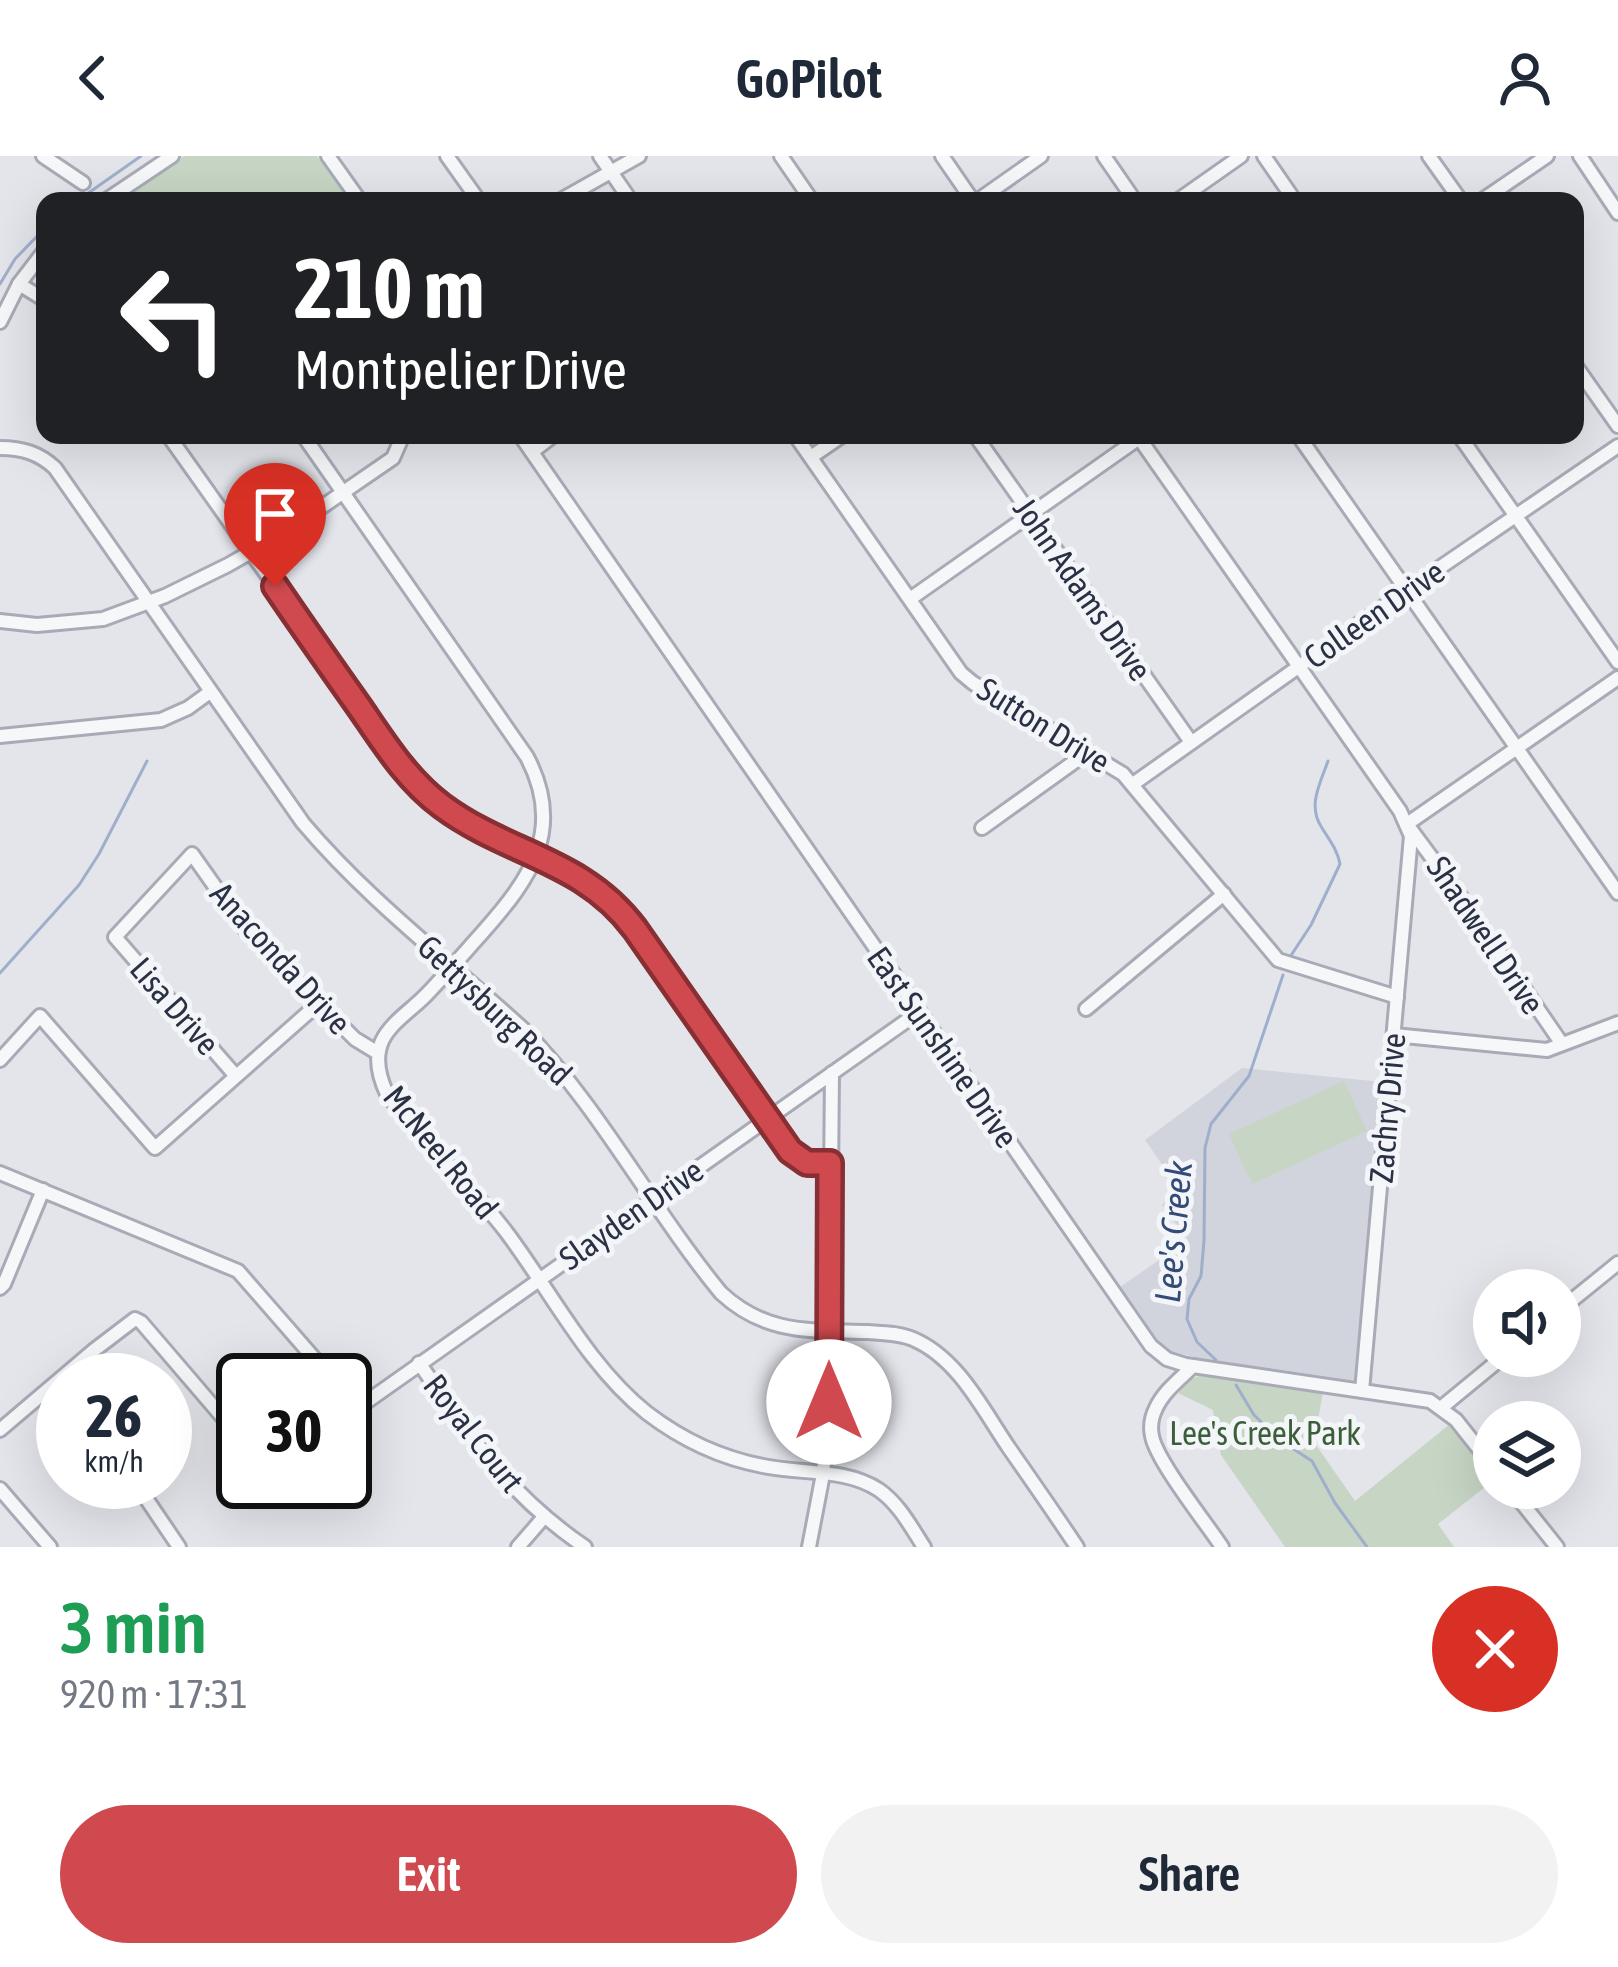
<!DOCTYPE html>
<meta charset="utf-8">
<style>
:root{--surface:#fff;--page:#f2f2f3;--text:#1f2937;--muted:#747a83;--accent:#cf494e}
body{margin:0;font-family:"Asap Condensed",sans-serif;background:var(--page);color:var(--text);height:100vh;display:flex;flex-direction:column;font-size:45px;white-space:nowrap}
*{box-sizing:border-box;margin:0}
p{font-size:39px;color:var(--muted)}
.icon{flex:none;width:66px;height:66px;fill:none;stroke:currentColor;stroke-width:2;stroke-linecap:round;stroke-linejoin:round}
.map{position:relative;height:1391px;overflow:hidden}
.sheet{display:flex;flex-direction:column;background:var(--surface);flex:1}
.sheet>*{flex:none}
.banner{position:absolute;left:36px;top:36px;width:1548px;height:252px;border-radius:24px;box-shadow:0 12px 48px #0002;background:#202124;color:#fff;overflow:hidden}
.controls{position:absolute;left:1473px;top:1113px;display:grid;gap:24px}
.controls a{display:grid;place-items:center;width:108px;height:108px;border-radius:50%;background:var(--surface);box-shadow:0 12px 48px #0002;font-size:60px}
.speed{position:absolute;left:36px;top:1197px;display:flex;gap:24px;font-size:60px;font-weight:700;text-align:center}
.speed>*{display:grid;place-content:center;width:156px;height:156px;border-radius:50%;background:var(--surface);box-shadow:0 12px 48px #0002;line-height:1}
.speed small{font-size:30px;font-weight:400}
.speed .limit{border:6px solid #111;border-radius:18px;background:#fff;color:#111}
.pin{position:absolute;display:grid;place-items:center;width:102px;height:102px;color:#fff;margin:-123px -51px;border-radius:50% 50% 50% 0;rotate:-45deg;box-shadow:0 0 12px #0007}
.pin .icon{rotate:45deg}
.me{position:absolute;width:132px;margin:-66px;rotate:0deg;stroke-linejoin:round;filter:drop-shadow(0 0 9px #0008)}
.turn{display:flex;align-items:center;gap:42px;height:252px;padding:0 60px;font-size:54px}
.turn .icon{width:156px;height:156px;stroke-width:2.5}
.turn b{display:block;font-size:84px;line-height:102px}
.round{display:grid;place-items:center;flex:none;width:126px;height:126px;border-radius:63px;background:var(--page)}
.overview{display:flex;align-items:center;justify-content:space-between;height:204px;padding:0 60px}
h1{font-size:72px;font-weight:600;line-height:90px;color:#1e9e55}
.button{display:flex;gap:24px;margin-top:auto;padding:24px 60px}
.button a{flex:1;height:138px;border-radius:72px;background:var(--accent);color:#fff;font-size:48px;font-weight:600;line-height:138px;text-align:center}
.button a+a{background:var(--page);color:var(--text)}
header{display:flex;justify-content:space-between;align-items:center;height:156px;padding:0 60px;background:var(--surface);font-size:54px;font-weight:600}
.map>svg:first-child{display:block}
.built{fill:#d1d4dd}
.green{fill:#c7d5c4}
.lines{fill:none;stroke-linecap:round;stroke-linejoin:round}
.stream{stroke:#9fafcb;stroke-width:3}
.minor-casing{stroke:#a8abb6;stroke-width:18}
.minor{stroke:#f6f7f9;stroke-width:12}
.route-casing{stroke:#872f33;stroke-width:30}
.route{stroke:#cf494e;stroke-width:21}
.labels{text-anchor:middle;dominant-baseline:central;stroke-width:10;stroke-linejoin:round;paint-order:stroke}
.street-label{font-size:33px;fill:#2b3144;stroke:#f3f5f8}
.park-label{font-size:33px;fill:#3b5f38;stroke:#f3f5f8}
.water-label{font-size:36px;font-style:italic;fill:#344b78;stroke:#f3f5f8}
</style>
<header><svg class="icon" aria-label="back" viewBox="0 0 24 24"><path d="M15 5l-7 7 7 7"/></svg>GoPilot<svg class="icon" aria-label="person" viewBox="0 0 24 24"><circle cx="12" cy="8" r="4"/><path d="M4 21q1-7 8-7t8 7"/></svg></header>
<div class="map">
<svg width="1618" height="1391" viewBox="0 0 1618 1391">
<rect width="100%" height="100%" fill="#e3e5eb"/>
<path class="built" d="M 1242,912 L 1382,926 L 1357,1225 L 1199,1202 L 1170,1195 L 1154,1183 L 1120,1131 L 1188,1084 L 1162,1049 L 1180,1034 L 1145,984 Z"/>
<g class="green">
<path d="M 184,0 L 317,0 L 343,36 L 330,45 L 129,45 L 133,35 Z"/>
<path d="M 1344,925 L 1367,975 L 1252,1028 L 1229,978 Z"/>
<path d="M 1199,1220 L 1323,1236 L 1314,1286 L 1355,1345 L 1450,1268 L 1494,1324 L 1438,1368 L 1454,1391 L 1285,1391 L 1221,1299 L 1213,1254 L 1178,1237 L 1187,1225 Z"/>
</g>
<g class="lines">
<g class="stream">
<path d="M 77,45 L 141,0"/>
<path d="M 0,128 L 15,103 L 45,72"/>
<path d="M 1290,801 L 1311,769 L 1340,708 C 1337,693 1330,685 1322,672 C 1307,650 1320,628 1328,605"/>
<path d="M 0,817 L 79,729 L 99,698 L 147,605"/>
<path d="M 1216,1204 L 1197,1186 L 1187,1163 L 1189,1143 L 1201,1120 L 1204,1085 L 1205,992 L 1211,968 L 1249,920 L 1283,819"/>
<path d="M 1236,1229 L 1254,1259 L 1281,1285 L 1312,1305 L 1335,1347 L 1367,1391"/>
</g>
<g class="minor-casing">
<g id="minor">
<path d="M 43,0 L 83,27"/>
<path d="M 328,0 L 360,45"/>
<path d="M 447,0 L 479,45"/>
<path d="M 600,0 L 631,45"/>
<path d="M 781,0 L 812,45"/>
<path d="M 942,0 L 973,45"/>
<path d="M 1104,0 L 1135,45"/>
<path d="M 1264,0 L 1295,45"/>
<path d="M 1429,0 L 1461,45"/>
<path d="M 1580,0 L 1618,57"/>
<path d="M 105,45 L 172,0"/>
<path d="M 559,45 L 639,0"/>
<path d="M 977,45 L 1041,0"/>
<path d="M 1177,45 L 1241,0"/>
<path d="M 1481,45 L 1547,0"/>
<path d="M 19,128 L 45,144"/>
<path d="M 0,166 L 19,128 L 45,94"/>
<path d="M 1575,209 L 1618,270"/>
<path d="M 168,279 L 408,618 C 431,641 455,660 484,676 C 544,708 592,715 635,773 L 790,995 L 807,1007 L 830,1007"/>
<path d="M 303,279 L 527,601 C 565,673 531,722 483,776 C 465,796 446,818 427,838 C 413,853 391,866 382,885 C 374,903 379,921 387,938 C 423,987 470,1028 507,1077 C 552,1137 588,1210 647,1257 C 681,1283 721,1302 763,1310 C 801,1318 846,1312 879,1334 C 899,1348 911,1371 924,1391"/>
<path d="M 520,279 L 1151,1190 L 1167,1203 L 1186,1209 L 1430,1245 L 1456,1264 L 1494,1312"/>
<path d="M 795,279 L 961,517 L 973,527 L 1123,618 L 1278,804 L 1397,841"/>
<path d="M 975,279 L 1191,586"/>
<path d="M 1137,279 L 1400,655 L 1411,680 L 1362,1235"/>
<path d="M 1298,279 L 1618,737"/>
<path d="M 1459,279 L 1618,506"/>
<path d="M 0,292 C 22,292 39,297 55,312 L 303,667 C 368,744 450,806 524,874 C 601,953 651,1052 721,1137 C 766,1179 811,1174 868,1176 C 883,1177 899,1177 913,1183 C 958,1202 983,1254 1009,1292 C 1032,1325 1055,1358 1077,1391"/>
<path d="M 532,296 L 554,279"/>
<path d="M 811,301 L 843,279"/>
<path d="M 910,443 L 1142,280"/>
<path d="M 0,465 L 37,469 L 103,463 L 165,440 L 228,409 L 281,379 L 393,302 L 403,279"/>
<path d="M 0,580 L 161,564 L 188,552 L 210,536"/>
<path d="M 1133,628 L 1407,434 L 1618,290"/>
<path d="M 1407,668 L 1618,522"/>
<path d="M 1409,671 L 1461,741 L 1562,888"/>
<path d="M 982,672 L 1088,596"/>
<path d="M 1086,853 L 1224,738"/>
<path d="M 1394,879 L 1547,894 L 1618,867"/>
<path d="M 0,904 L 40,860 L 155,992 L 319,847"/>
<path d="M 235,919 L 115,781 L 192,698 L 245,773 L 355,883 L 378,897"/>
<path d="M 0,1017 L 238,1115 L 333,1224"/>
<path d="M 0,1132 L 4,1128 L 43,1034"/>
<path d="M 1560,1154 L 1618,1107"/>
<path d="M 419,1207 C 472,1282 507,1338 585,1391"/>
<path d="M 1193,1210 C 1180,1223 1164,1235 1156,1252 C 1152,1260 1150,1271 1152,1280 C 1156,1304 1206,1367 1222,1391"/>
<path d="M 1442,1251 L 1504,1200"/>
<path d="M 345,1261 L 919,856"/>
<path d="M 0,1274 L 93,1195 L 135,1163 L 141,1166 L 243,1285"/>
<path d="M 135,1326 L 179,1391"/>
<path d="M 1510,1332 L 1557,1391"/>
<path d="M 0,1333 L 50,1391"/>
<path d="M 518,1391 L 544,1361"/>
<path d="M 809,1391 L 823,1318 L 829,1246 L 832,917"/>
</g>
</g>
<use href="#minor" class="minor"/>
</g>
<g class="lines">
<g class="route-casing">
<path id="route" d="M 275,430 C 303,471 331,511 360,552 C 384,587 407,624 442,650 C 508,699 583,703 635,773 L 790,995 L 807,1007 L 830,1007 L 829,1246"/>
</g>
<use href="#route" class="route"/>
</g>
<g class="labels">
<g class="street-label">
<text transform="translate(1083 433) rotate(55)">John Adams Drive</text>
<text transform="translate(1374 458) rotate(-35)">Colleen Drive</text>
<text transform="translate(1044 569) rotate(32)">Sutton Drive</text>
<text transform="translate(1486 779) rotate(56)">Shadwell Drive</text>
<text transform="translate(281 802) rotate(48)">Anaconda Drive</text>
<text transform="translate(175 850) rotate(49)">Lisa Drive</text>
<text transform="translate(495 854) rotate(44)">Gettysburg Road</text>
<text transform="translate(943 891) rotate(55)">East Sunshine Drive</text>
<text transform="translate(1387 952) rotate(-85)">Zachry Drive</text>
<text transform="translate(441 996) rotate(51)">McNeel Road</text>
<text transform="translate(631 1058) rotate(-35)">Slayden Drive</text>
<text transform="translate(474 1277) rotate(52)">Royal Court</text>
</g>
<g class="park-label">
<text x="1265" y="1277">Lee's Creek Park</text>
</g>
<g class="water-label">
<text transform="translate(1173 1076) rotate(-85)">Lee's Creek</text>
</g>
</g>
</svg>
<div class="controls">
<a><svg class="icon" aria-label="sound" viewBox="0 0 24 24"><path d="M4 9h4l5-4v14l-5-4H4zM17 9q2 3 0 6"/></svg></a>
<a><svg class="icon" aria-label="layers" viewBox="0 0 24 24"><path d="M12 4l9 5-9 5-9-5zM3 14l9 5 9-5"/></svg></a>
</div>
<div class="speed"><div>26<small>km/h</small></div><div class="limit">30</div></div>
<div class="pin" style="left:275px;top:430px;background:#d93025"><svg class="icon" aria-label="arrive" viewBox="0 0 24 24"><path d="M6 21V4h12l-3 4 3 4H6"/></svg></div>
<svg class="me" style="left:829px;top:1246px" viewBox="-20 -20 40 40"><circle r="19" fill="#fff"/><path d="M0-13L10 11 0 6-10 11z" fill="#cf494e"/></svg>
<div class="banner">
<div class="turn"><svg class="icon" aria-label="left" viewBox="0 0 24 24"><path d="M17 20v-9H6M10 6l-5 5 5 5"/></svg><div><b>210 m</b>Montpelier Drive</div></div>
</div>
</div>
<section class="sheet">
<div class="overview"><div><h1>3 min</h1><p>920 m · 17:31</p></div><a class="round" style="background:#d93025;color:#fff"><svg class="icon" aria-label="close" viewBox="0 0 24 24"><path d="M6 6l12 12M18 6L6 18"/></svg></a></div>
<div class="button"><a>Exit</a><a>Share</a></div>
</section>
